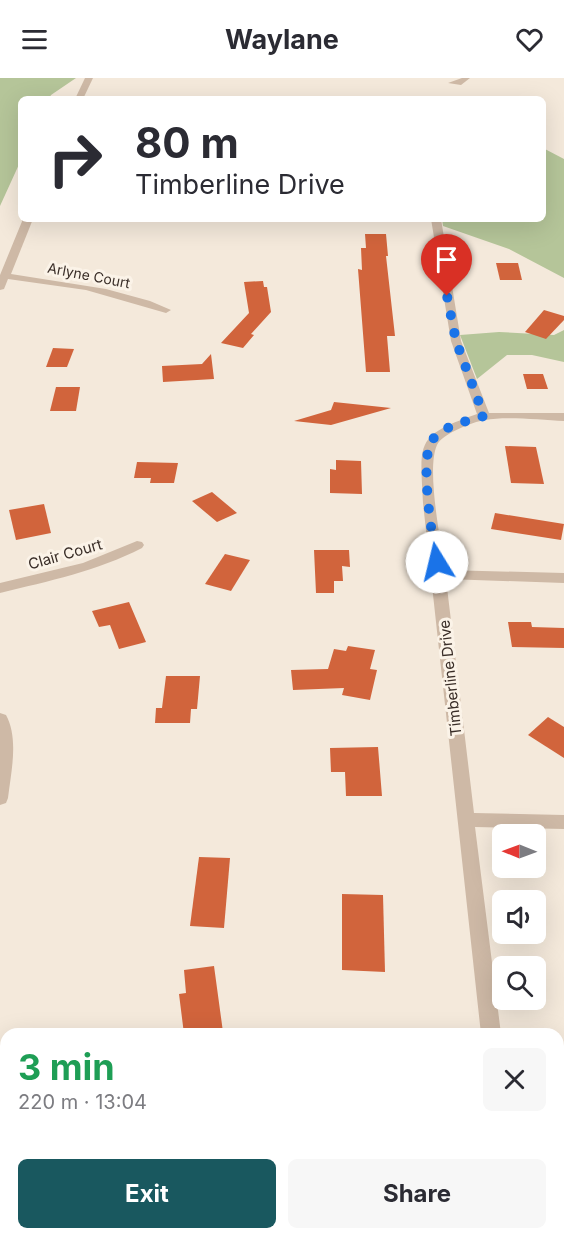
<!DOCTYPE html>
<meta charset="utf-8">
<style>
:root{--surface:#fff;--page:#f7f7f7;--text:#2b2b33;--muted:#7c7c81;--accent:#19585f}
body{margin:0;font-family:Inter,sans-serif;background:var(--page);color:var(--text);height:100vh;display:flex;flex-direction:column;font-size:22px;white-space:nowrap}
*{box-sizing:border-box;margin:0}
p{font-size:20px;color:var(--muted)}
.icon{flex:none;width:33px;height:33px;fill:none;stroke:currentColor;stroke-width:2;stroke-linecap:round;stroke-linejoin:round}
.map{position:relative;flex:1;overflow:hidden}
.details{position:absolute;left:0px;top:950px;width:564px;height:212px;display:flex;flex-direction:column;background:var(--surface);border-radius:18px 18px 0 0;box-shadow:0 6px 24px #0002}
.details>*{flex:none}
.guide{position:absolute;left:18px;top:18px;width:528px;height:126px;border-radius:9px;box-shadow:0 6px 24px #0002;background:#fff;color:var(--text);overflow:hidden}
.needle{width:39px;rotate:271deg}
.tools{position:absolute;left:492px;top:746px;display:grid;gap:12px}
.tools a{display:grid;place-items:center;width:54px;height:54px;border-radius:9px;background:var(--surface);box-shadow:0 6px 24px #0002;font-size:30px}
.pin{position:absolute;display:grid;place-items:center;width:51px;height:51px;color:#fff;margin:-62px -26px;border-radius:50% 50% 50% 0;rotate:-45deg;box-shadow:0 0 6px #0007}
.pin .icon{rotate:45deg}
.me{position:absolute;width:66px;margin:-33px;rotate:351deg;stroke-linejoin:round;filter:drop-shadow(0 0 4px #0008)}
.turn{display:flex;align-items:center;gap:21px;height:126px;padding:0 18px;font-size:27px}
.turn .icon{width:78px;height:78px;stroke-width:2.5}
.turn b{display:block;font-size:42px;line-height:51px}
.round{display:grid;place-items:center;flex:none;width:63px;height:63px;border-radius:9px;background:var(--page)}
.overview{display:flex;align-items:center;justify-content:space-between;height:102px;padding:0 18px}
h1{font-size:36px;font-weight:700;line-height:45px;color:#1e9e55}
.primary-button{display:flex;gap:12px;margin-top:auto;padding:12px 18px}
.primary-button a{flex:1;height:69px;border-radius:9px;background:var(--accent);color:#fff;font-size:24px;font-weight:700;line-height:69px;text-align:center}
.primary-button a+a{background:var(--page);color:var(--text)}
header{display:flex;justify-content:space-between;align-items:center;height:78px;padding:0 18px;background:var(--surface);font-size:27px;font-weight:700}
.map>svg:first-child{display:block}
.green{fill:#b5c599}
.building{fill:#d1643c}
.lines{fill:none;stroke-linecap:round;stroke-linejoin:round}
.minor{fill:#ceb9a6;fill-rule:evenodd}
.route{stroke:#1a73e8;stroke-width:10;stroke-dasharray:0 18}
.labels{text-anchor:middle;dominant-baseline:central;stroke-width:6;stroke-linejoin:round;paint-order:stroke}
.far-street-label{font-size:14px;fill:#392d27;stroke:#fbf3e8}
.street-label{font-size:15px;fill:#392d27;stroke:#fbf3e8}
</style>
<header><svg class="icon" aria-label="menu" viewBox="0 0 24 24"><path d="M4 6h16M4 12h16M4 18h16"/></svg>Waylane<svg class="icon" aria-label="heart" viewBox="0 0 24 24"><path d="M12 20l-8-8c-3-5 5-10 8-4 3-6 11-1 8 4z"/></svg></header>
<div class="map">
<svg width="564" height="1160" viewBox="0 0 564 1160">
<rect width="100%" height="100%" fill="#f4e9db"/>
<g class="green">
<path d="M 0,0 L 76,0 L 51,17 L 49,21 L 21,21 L 21,82 L 0,128 Z"/>
<path d="M 543,70 L 564,81 L 564,200 L 509,171 L 443,148 L 442,141 L 543,141 Z"/>
<path d="M 564,252 L 564,284 L 532,277 L 507,277 L 477,301 L 460,257 L 499,254 L 554,257 Z"/>
</g>
<g class="building">
<path d="M 365,156 L 386,156 L 388,178 L 386,178 L 395,258 L 387,258 L 390,294 L 366,294 L 358,191 L 362,192 L 361,170 L 366,170 Z"/>
<path d="M 496,185 L 518,185 L 522,202 L 500,202 Z"/>
<path d="M 263,203 L 264,209 L 267,209 L 271,234 L 251,256 L 254,257 L 243,270 L 221,265 L 249,235 L 244,204 Z"/>
<path d="M 544,232 L 564,238 L 564,242 L 546,261 L 525,254 Z"/>
<path d="M 53,270 L 74,271 L 67,289 L 46,289 Z"/>
<path d="M 211,276 L 214,301 L 163,304 L 162,288 L 202,286 Z"/>
<path d="M 523,296 L 543,296 L 548,311 L 527,311 Z"/>
<path d="M 56,309 L 80,309 L 76,333 L 50,333 Z"/>
<path d="M 334,324 L 391,330 L 331,347 L 294,343 L 331,332 Z"/>
<path d="M 505,368 L 536,369 L 544,406 L 511,405 Z"/>
<path d="M 336,382 L 361,383 L 362,416 L 330,415 L 330,391 L 336,392 Z"/>
<path d="M 137,384 L 178,385 L 174,405 L 150,405 L 151,400 L 134,400 Z"/>
<path d="M 212,414 L 237,435 L 217,444 L 192,423 Z"/>
<path d="M 44,426 L 51,455 L 16,462 L 9,432 Z"/>
<path d="M 495,435 L 564,446 L 561,462 L 491,451 Z"/>
<path d="M 314,472 L 349,472 L 350,489 L 342,488 L 343,503 L 334,503 L 334,515 L 316,515 Z"/>
<path d="M 225,476 L 250,482 L 231,513 L 205,506 Z"/>
<path d="M 129,524 L 146,564 L 119,571 L 110,547 L 99,549 L 92,533 Z"/>
<path d="M 508,544 L 531,544 L 532,549 L 564,550 L 564,570 L 512,569 Z"/>
<path d="M 348,568 L 375,572 L 370,591 L 377,592 L 370,622 L 342,617 L 344,610 L 293,612 L 291,592 L 328,591 L 334,571 L 346,573 Z"/>
<path d="M 166,598 L 200,598 L 197,631 L 191,631 L 190,645 L 155,645 L 156,630 L 162,630 Z"/>
<path d="M 548,639 L 564,649 L 564,680 L 528,657 Z"/>
<path d="M 378,669 L 382,718 L 346,718 L 345,694 L 331,694 L 330,670 Z"/>
<path d="M 199,779 L 230,780 L 224,850 L 190,848 Z"/>
<path d="M 342,816 L 383,817 L 385,894 L 342,892 Z"/>
<path d="M 214,888 L 223,954 L 184,956 L 179,916 L 186,915 L 184,892 Z"/>
</g>
<g class="lines">
<g class="minor">
<path d="M 85,0 L 93,0 L 83,21 L 75,21 Z"/>
<path d="M 462,0 L 470,0 L 461,7 L 448,5 Z"/>
<path d="M 23,141 L 33,141 L 11,196 L 106,211 L 150,223 L 171,232 L 166,235 L 86,212 L 8,201 L 4,211 L 0,212 L 0,197 Z"/>
<path d="M 431,141 L 441,141 L 461,263 L 489,335 L 564,335 L 564,343 C 541,342 506,338 485,342 C 472,344 442,356 437,367 C 426,391 441,464 445,492 L 564,495 L 564,505 L 446,501 L 474,735 L 564,737 L 564,751 L 475,749 L 501,956 L 481,956 L 423,425 C 420,363 415,358 477,336 L 451,263 Z"/>
<path d="M 137,463 L 142,464 L 144,467 L 142,470 C 97,493 49,503 0,515 L 0,505 L 83,485 Z"/>
<path d="M 0,635 L 6,637 C 19,661 11,694 8,720 L 6,725 L 0,727 Z"/>
<path d="M 505,1155 L 527,1155 L 528,1160 L 506,1160 Z"/>
</g>
</g>
<g class="lines">
<path class="route" d="M 437,484 C 432,460 420,384 431,364 C 440,348 468,343 484,338 L 456,263 L 447,218"/>
</g>
<g class="labels">
<g class="far-street-label">
<text transform="translate(89 197) rotate(11)">Arlyne Court</text>
</g>
<g class="street-label">
<text transform="translate(65 476) rotate(-16)">Clair Court</text>
<text transform="translate(450 600) rotate(-96)">Timberline Drive</text>
</g>
</g>
</svg>
<div class="tools">
<a><svg class="needle" viewBox="-14 -14 28 28"><path d="M0-13l5 13h-10z" fill="#e53935"/><path d="M0 13l5-13h-10z" fill="#7c7c81"/></svg></a>
<a><svg class="icon" aria-label="sound" viewBox="0 0 24 24"><path d="M4 9h4l5-4v14l-5-4H4zM17 9q2 3 0 6"/></svg></a>
<a><svg class="icon" aria-label="search" viewBox="0 0 24 24"><circle cx="10" cy="10" r="6"/><path d="M15 15l6 6"/></svg></a>
</div>
<div class="pin" style="left:447px;top:218px;background:#d93025"><svg class="icon" aria-label="arrive" viewBox="0 0 24 24"><path d="M6 21V4h12l-3 4 3 4H6"/></svg></div>
<svg class="me" style="left:437px;top:484px" viewBox="-20 -20 40 40"><circle r="19" fill="#fff"/><path d="M0-13L10 11 0 6-10 11z" fill="#1a73e8"/></svg>
<div class="guide">
<div class="turn"><svg class="icon" aria-label="right" viewBox="0 0 24 24"><path d="M7 20v-9h11M14 6l5 5-5 5"/></svg><div><b>80 m</b>Timberline Drive</div></div>
</div>
<section class="details">
<div class="overview"><div><h1>3 min</h1><p>220 m · 13:04</p></div><a class="round"><svg class="icon" aria-label="close" viewBox="0 0 24 24"><path d="M6 6l12 12M18 6L6 18"/></svg></a></div>
<div class="primary-button"><a>Exit</a><a>Share</a></div>
</section>
</div>
